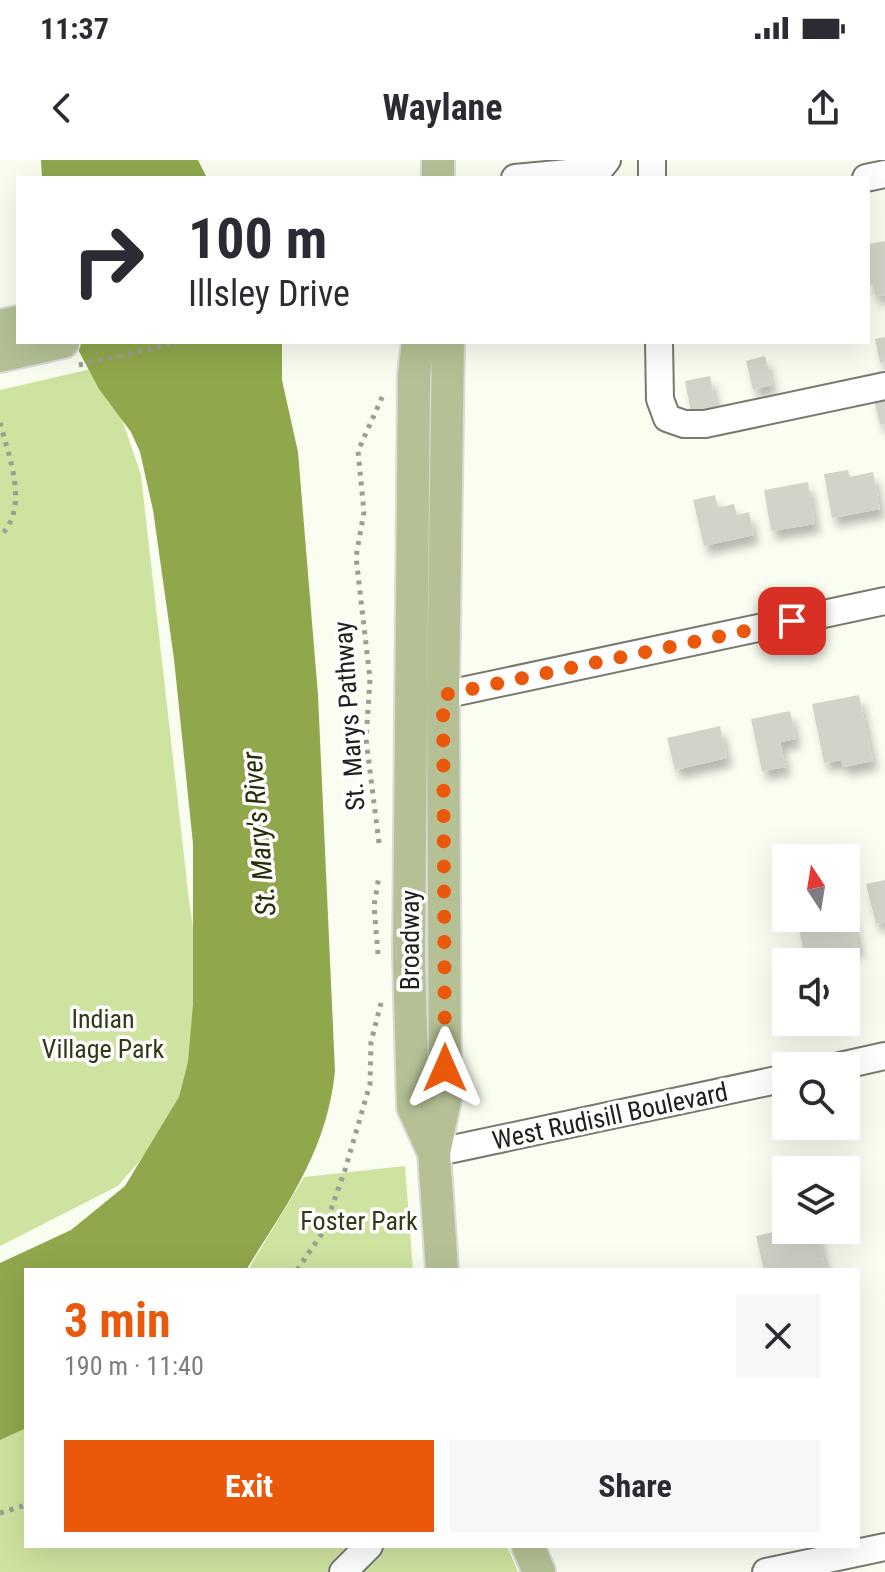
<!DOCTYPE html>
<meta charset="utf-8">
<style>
:root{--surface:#fff;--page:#f7f7f7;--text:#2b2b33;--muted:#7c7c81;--accent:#ea580c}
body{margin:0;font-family:"Roboto Condensed",sans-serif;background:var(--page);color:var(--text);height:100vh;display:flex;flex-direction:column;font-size:30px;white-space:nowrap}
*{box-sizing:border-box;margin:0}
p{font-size:26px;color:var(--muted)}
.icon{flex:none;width:44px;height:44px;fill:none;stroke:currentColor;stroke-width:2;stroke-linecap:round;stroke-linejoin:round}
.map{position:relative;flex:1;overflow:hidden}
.details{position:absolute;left:24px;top:1108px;width:836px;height:280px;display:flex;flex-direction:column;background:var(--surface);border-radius:0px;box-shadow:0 8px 32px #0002}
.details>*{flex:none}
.top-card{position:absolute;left:16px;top:16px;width:854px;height:168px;border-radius:0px;box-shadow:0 8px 32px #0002;background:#fff;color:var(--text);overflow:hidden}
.needle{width:52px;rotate:348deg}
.controls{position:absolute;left:772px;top:684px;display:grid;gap:16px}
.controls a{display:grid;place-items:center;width:88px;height:88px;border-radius:0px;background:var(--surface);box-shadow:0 8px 32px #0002;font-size:40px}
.pin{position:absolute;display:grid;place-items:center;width:68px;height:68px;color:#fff;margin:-34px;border-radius:16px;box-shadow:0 4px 12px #0006}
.me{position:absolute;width:88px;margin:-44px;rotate:0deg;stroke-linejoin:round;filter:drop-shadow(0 0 6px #0008)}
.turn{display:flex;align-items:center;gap:28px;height:168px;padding:0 40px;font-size:36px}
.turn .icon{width:104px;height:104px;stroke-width:2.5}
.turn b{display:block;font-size:56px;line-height:68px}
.round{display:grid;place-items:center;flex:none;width:84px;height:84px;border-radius:0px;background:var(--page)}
.overview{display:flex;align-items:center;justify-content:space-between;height:136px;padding:0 40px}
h1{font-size:48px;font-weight:700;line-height:60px;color:var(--accent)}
.primary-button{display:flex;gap:16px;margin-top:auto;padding:16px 40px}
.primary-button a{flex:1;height:92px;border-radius:0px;background:var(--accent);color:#fff;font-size:32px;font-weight:700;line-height:92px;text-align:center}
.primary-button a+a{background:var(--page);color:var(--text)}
.status{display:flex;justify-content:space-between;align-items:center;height:56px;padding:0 40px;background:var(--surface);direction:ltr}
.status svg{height:22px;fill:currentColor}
header{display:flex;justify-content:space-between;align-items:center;height:104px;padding:0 40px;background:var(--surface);font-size:36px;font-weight:700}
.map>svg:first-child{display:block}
.green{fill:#cfe3a0}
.water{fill:#90a74c}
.building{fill:#d1d5c9;filter:url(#shadow)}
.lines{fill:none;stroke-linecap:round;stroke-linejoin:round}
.minor-casing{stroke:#767a6f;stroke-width:30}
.major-casing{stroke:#dbdbdb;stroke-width:36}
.path{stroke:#9b9e95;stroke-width:5;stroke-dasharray:4 6;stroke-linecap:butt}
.minor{stroke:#fff;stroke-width:26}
.major{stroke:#b5c195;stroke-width:32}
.route{stroke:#ea580c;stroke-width:14;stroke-dasharray:0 25.2}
.labels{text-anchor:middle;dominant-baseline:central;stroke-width:7;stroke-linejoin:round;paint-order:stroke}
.street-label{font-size:26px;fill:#20211d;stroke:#fff}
.park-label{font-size:26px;fill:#303a14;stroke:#fff}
.water-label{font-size:28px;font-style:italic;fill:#262f08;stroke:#fff}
</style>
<div class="status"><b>11:37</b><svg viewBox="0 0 49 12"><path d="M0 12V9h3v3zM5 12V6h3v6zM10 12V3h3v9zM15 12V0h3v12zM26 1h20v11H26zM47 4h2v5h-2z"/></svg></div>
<header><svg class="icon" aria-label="back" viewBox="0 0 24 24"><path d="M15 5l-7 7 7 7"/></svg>Waylane<svg class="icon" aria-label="share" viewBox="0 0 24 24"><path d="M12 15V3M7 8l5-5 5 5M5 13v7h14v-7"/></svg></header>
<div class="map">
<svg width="885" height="1412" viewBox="0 0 885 1412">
<defs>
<filter id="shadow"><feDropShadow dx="5" dy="9" stdDeviation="4" flood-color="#0004"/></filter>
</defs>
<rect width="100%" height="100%" fill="#fafef1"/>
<g class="green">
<path d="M 104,206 L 141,315 L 189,740 L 209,879 L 196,935 L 118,1026 L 0,1086 L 0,230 Z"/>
<path d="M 405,1006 L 413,1110 L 248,1110 L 304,1017 Z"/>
<path d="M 26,1265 L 26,1386 L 507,1386 L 518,1412 L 0,1412 L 0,1275 Z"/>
</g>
<g class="water">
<path d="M 41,0 L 198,0 L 207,18 L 42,18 Z"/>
<path d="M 74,182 L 282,182 L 282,220 L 298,292 L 318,535 L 335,911 C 327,991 287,1044 246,1110 L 26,1110 L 26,1268 L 0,1280 L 0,1103 L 71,1070 L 125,1026 L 179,937 L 188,902 L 193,844 L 193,684 L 174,499 L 153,350 L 140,292 L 131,272 L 99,229 Z"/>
</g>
<g class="building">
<path d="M 885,81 L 885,135 L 875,136 L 873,125 L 868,126 L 868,84 Z"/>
<path d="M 885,177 L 885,201 L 880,203 L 875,179 Z"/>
<path d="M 765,196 L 772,225 L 753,230 L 746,201 Z"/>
<path d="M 710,216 L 717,253 L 692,258 L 685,221 Z"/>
<path d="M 885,233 L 885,264 L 880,265 L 873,235 Z"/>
<path d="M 848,310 L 850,317 L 873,312 L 880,349 L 832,358 L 824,314 Z"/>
<path d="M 808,322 L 815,364 L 771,371 L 764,330 Z"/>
<path d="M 715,335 L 718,348 L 734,344 L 737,355 L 749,352 L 754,375 L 704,386 L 693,340 Z"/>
<path d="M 859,535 L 873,601 L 843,607 L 841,600 L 824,603 L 812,544 Z"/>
<path d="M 790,551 L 796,579 L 780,582 L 786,607 L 762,611 L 751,559 Z"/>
<path d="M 720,566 L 727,598 L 675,610 L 667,578 Z"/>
<path d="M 885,720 L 885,762 L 876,764 L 866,724 Z"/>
<path d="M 851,749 L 859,789 L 805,799 L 797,758 L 846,758 L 846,750 Z"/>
<path d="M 786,1069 L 801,1070 L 802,1075 L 817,1072 L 826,1110 L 764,1110 L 756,1076 Z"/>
</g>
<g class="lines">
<g class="minor-casing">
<g id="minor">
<path d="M 652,0 L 652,18"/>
<path d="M 515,18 L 599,10 L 607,0"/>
<path d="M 866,18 L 885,14"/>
<path d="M 659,182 L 660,239 L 667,258 L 684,264 L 705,264 L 885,226"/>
<path d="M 443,535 L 885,441"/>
<path d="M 840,906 L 885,896"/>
<path d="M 434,993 L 786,918"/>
<path d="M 343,1412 L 369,1386"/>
<path d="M 766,1412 L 885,1387"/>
</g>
</g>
<g class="major-casing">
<g id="major">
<path d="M 438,18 L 438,0"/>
<path d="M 0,166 L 18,162"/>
<path d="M 418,182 L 414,215 L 409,795 L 413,947 L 434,993"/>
<path d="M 0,196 L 63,182"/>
<path d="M 442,1110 L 434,993 L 445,939 L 443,535 L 448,182"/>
<path d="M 528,1386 L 539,1412"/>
</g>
</g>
<g class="path">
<path d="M 79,205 L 180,182"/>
<path d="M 0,263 C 9,297 30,348 0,376"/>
<path d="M 379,683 L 366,579 L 370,519 L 356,397 L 364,352 L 358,291 L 384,233"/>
<path d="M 378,794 L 374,746 L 379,716"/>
<path d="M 297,1110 L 323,1072 L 345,1010 L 370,924 L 371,882 L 381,843"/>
<path d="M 0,1353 L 26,1345"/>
</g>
<use href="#minor" class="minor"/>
<use href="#major" class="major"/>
</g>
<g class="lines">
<path class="route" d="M 445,908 L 443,535 L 792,461"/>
</g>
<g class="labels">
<g class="street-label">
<text transform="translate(349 556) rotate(-94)">St. Marys Pathway</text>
<text transform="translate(410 780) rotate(-90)">Broadway</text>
<text transform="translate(610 956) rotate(-12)">West Rudisill Boulevard</text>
</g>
<g class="park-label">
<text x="103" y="859">Indian<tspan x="103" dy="30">Village Park</tspan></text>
<text x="359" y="1061">Foster Park</text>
</g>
<g class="water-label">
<text transform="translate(259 674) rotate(-95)">St. Mary's River</text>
</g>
</g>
</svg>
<div class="controls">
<a><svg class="needle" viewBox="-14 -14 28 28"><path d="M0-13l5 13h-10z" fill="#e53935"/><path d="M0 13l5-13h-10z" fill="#7c7c81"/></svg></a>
<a><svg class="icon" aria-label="sound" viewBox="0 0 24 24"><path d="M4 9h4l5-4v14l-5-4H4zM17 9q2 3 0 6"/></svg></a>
<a><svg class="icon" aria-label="search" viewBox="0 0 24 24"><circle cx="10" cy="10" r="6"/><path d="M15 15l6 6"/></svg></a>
<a><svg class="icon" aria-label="layers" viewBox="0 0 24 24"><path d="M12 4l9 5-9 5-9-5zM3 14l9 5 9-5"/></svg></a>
</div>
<div class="pin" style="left:792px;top:461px;background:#d93025"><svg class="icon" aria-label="arrive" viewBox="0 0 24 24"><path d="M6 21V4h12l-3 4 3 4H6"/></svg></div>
<svg class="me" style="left:445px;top:908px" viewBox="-20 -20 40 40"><path d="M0-17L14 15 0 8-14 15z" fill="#ea580c" stroke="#fff" stroke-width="4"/></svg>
<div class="top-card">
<div class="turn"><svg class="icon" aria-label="right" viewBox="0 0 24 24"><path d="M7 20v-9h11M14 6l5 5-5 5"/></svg><div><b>100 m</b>Illsley Drive</div></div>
</div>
<section class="details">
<div class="overview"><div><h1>3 min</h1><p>190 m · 11:40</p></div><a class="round"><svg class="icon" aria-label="close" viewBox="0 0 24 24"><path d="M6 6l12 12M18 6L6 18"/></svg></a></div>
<div class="primary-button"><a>Exit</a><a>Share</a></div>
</section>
</div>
